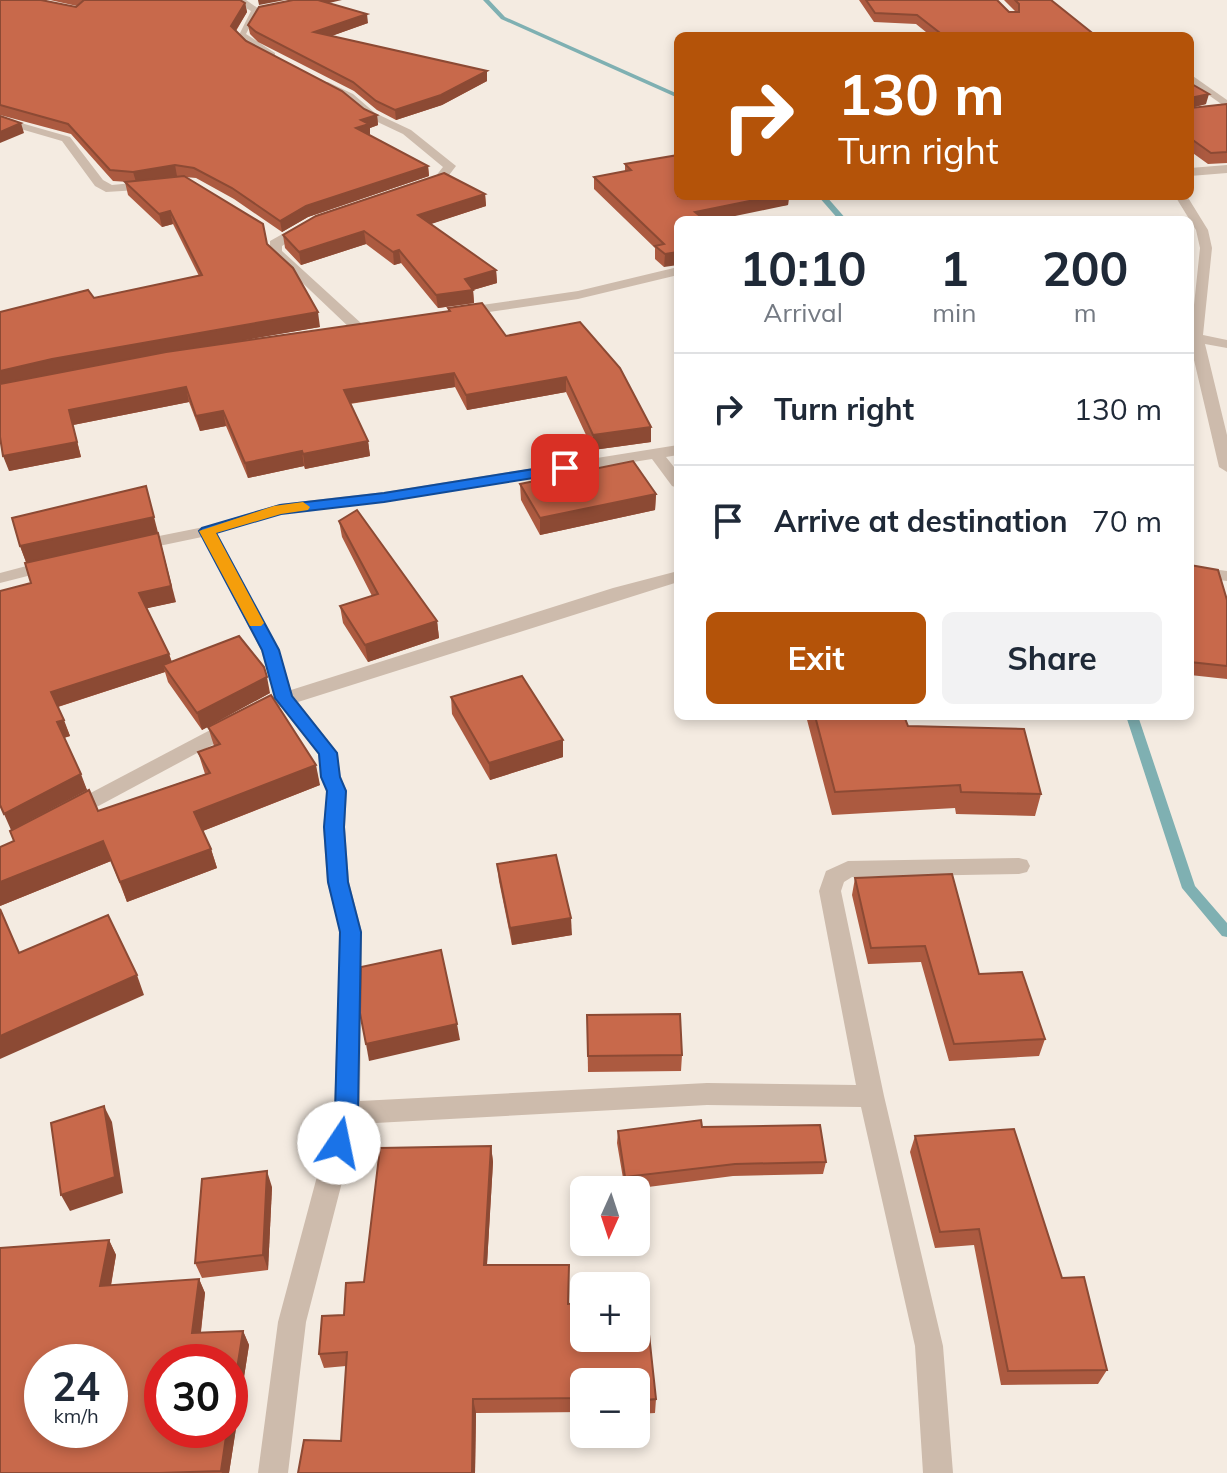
<!DOCTYPE html>
<meta charset="utf-8">
<style>
:root{--surface:#fff;--page:#f2f2f3;--text:#1f2937;--muted:#747a83;--line:#e0e1e3;--accent:#b45309}
body{margin:0;font-family:Mulish,sans-serif;background:var(--page);color:var(--text);height:100vh;display:flex;flex-direction:column;font-size:30px;white-space:nowrap}
*{box-sizing:border-box;margin:0}
p{font-size:26px;color:var(--muted)}
.icon{flex:none;width:44px;height:44px;fill:none;stroke:currentColor;stroke-width:2;stroke-linecap:round;stroke-linejoin:round}
.map{position:relative;flex:1;overflow:hidden}
.sheet{position:absolute;left:674px;top:216px;width:520px;height:504px;display:flex;flex-direction:column;background:var(--surface);border-radius:12px;box-shadow:0 4px 12px #0003}
.sheet>*{flex:none}
.top-card{position:absolute;left:674px;top:32px;width:520px;height:168px;border-radius:12px;box-shadow:0 4px 12px #0003;background:#b45309;color:#fff;overflow:hidden}
.needle{width:52px;rotate:183deg}
.controls{position:absolute;left:570px;top:1176px;display:grid;gap:16px}
.controls a{display:grid;place-items:center;width:80px;height:80px;border-radius:12px;background:var(--surface);box-shadow:0 4px 12px #0003;font-size:40px}
.speed{position:absolute;left:24px;top:1344px;display:flex;gap:16px;font-size:40px;font-weight:700;text-align:center}
.speed>*{display:grid;place-content:center;width:104px;height:104px;border-radius:50%;background:var(--surface);box-shadow:0 4px 12px #0003;line-height:1}
.speed small{font-size:20px;font-weight:400}
.speed .limit{border:12px solid #d22;background:#fff;color:#111}
.pin{position:absolute;display:grid;place-items:center;width:68px;height:68px;color:#fff;margin:-34px;border-radius:16px;box-shadow:0 4px 12px #0006}
.me{position:absolute;width:88px;margin:-44px;rotate:11deg;stroke-linejoin:round;filter:drop-shadow(0 0 6px #0008)}
.turn{display:flex;align-items:center;gap:28px;height:168px;padding:0 32px;font-size:36px}
.turn .icon{width:104px;height:104px;stroke-width:2.5}
.turn b{display:block;font-size:56px;line-height:68px}
.eta{display:flex;justify-content:space-evenly;align-items:center;height:136px;text-align:center}
.eta b{font-size:48px;font-weight:700;line-height:56px}
.button{display:flex;gap:16px;margin-top:auto;padding:16px 32px}
.button a{flex:1;height:92px;border-radius:12px;background:var(--accent);color:#fff;font-size:32px;font-weight:700;line-height:92px;text-align:center}
.button a+a{background:var(--page);color:var(--text)}
ul{padding:0;list-style:none}
li{display:flex;align-items:center;gap:24px;height:112px;padding:0 32px;border-top:2px solid var(--line)}
li div{flex:1}
li b{display:block;font-size:30px}
li em{font-style:normal}
.map>svg:first-child{display:block}
.lines{fill:none;stroke-linecap:round;stroke-linejoin:round}
.stream{fill:#7fb0b2;fill-rule:evenodd}
.minor{fill:#cdbbac;fill-rule:evenodd}
.wall{fill:#ac5a40}
.shaded-wall{fill:#8c4a34}
.building{fill:#c8694b;stroke:#8c4a34;stroke-width:2;fill-rule:evenodd}
.route{fill:#1a73e8;stroke:#114b97;stroke-width:2}
.slow{fill:#f59e0b}
</style>
<div class="map">
<svg width="1227" height="1473" viewBox="0 0 1227 1473">
<rect width="100%" height="100%" fill="#f4ebe1"/>
<g class="lines">
<g class="stream">
<path d="M 483,0 L 489,0 L 505,17 L 678,94 L 678,98 L 501,19 Z"/>
<path d="M 818,196 L 826,196 L 847,220 L 839,220 Z"/>
<path d="M 1126,716 L 1138,716 L 1195,886 L 1227,923 L 1227,937 L 1222,936 L 1182,888 Z"/>
</g>
<g class="minor">
<path d="M 232,0 L 246,0 L 259,9 L 246,34 L 275,53 L 275,57 L 267,57 L 238,37 L 251,11 Z"/>
<path d="M 1190,74 L 1227,100 L 1227,108 L 1190,82 Z"/>
<path d="M 320,82 L 328,82 L 353,94 L 375,113 L 411,130 L 456,166 L 443,183 L 417,190 L 417,184 L 435,177 L 443,167 L 403,134 L 367,117 L 345,98 L 320,86 Z"/>
<path d="M 0,117 L 70,137 L 103,180 L 112,185 L 154,181 L 160,185 L 154,189 L 106,192 L 95,186 L 62,141 L 0,123 Z"/>
<path d="M 1227,165 L 1227,173 L 1190,176 L 1190,168 Z"/>
<path d="M 1175,196 L 1187,196 L 1208,230 L 1212,248 L 1203,335 L 1227,340 L 1227,348 L 1205,344 L 1227,435 L 1227,472 L 1219,467 L 1190,343 L 1200,248 L 1196,230 Z"/>
<path d="M 304,222 L 314,225 L 282,246 L 282,251 L 362,324 L 362,330 L 352,330 L 270,252 L 270,241 Z"/>
<path d="M 678,267 L 678,275 L 578,299 L 461,316 L 454,312 L 461,308 L 578,291 Z"/>
<path d="M 678,445 L 678,455 L 666,457 L 678,472 L 678,488 L 672,486 L 652,459 L 384,502 L 282,514 L 217,533 L 279,650 L 291,690 L 613,588 L 678,571 L 678,582 L 298,702 L 338,753 L 340,777 L 347,791 L 345,827 L 349,882 L 362,932 L 360,1101 L 707,1083 L 856,1085 L 819,891 L 826,871 L 848,861 L 1019,858 L 1027,860 L 1030,866 L 1027,872 L 1019,874 L 852,877 L 844,882 L 841,891 L 884,1096 L 943,1346 L 953,1473 L 923,1473 L 915,1346 L 861,1107 L 707,1105 L 357,1124 L 306,1322 L 288,1473 L 258,1473 L 278,1322 L 334,1113 L 340,932 L 327,882 L 323,827 L 327,791 L 320,777 L 318,754 L 281,707 L 268,707 L 265,702 L 274,696 L 261,650 L 202,537 L 135,551 L 126,546 L 129,542 L 204,527 L 280,504 L 384,492 Z"/>
<path d="M 53,559 L 59,560 L 62,564 L 59,568 L 0,583 L 0,573 Z"/>
<path d="M 1190,566 L 1227,571 L 1227,581 L 1190,576 Z"/>
<path d="M 233,718 L 243,725 L 240,730 L 78,817 L 64,817 L 60,812 L 64,807 Z"/>
</g>
</g>
<g class="wall">
<path d="M 0,0 L 76,7 L 77,6 L 50,0 L 240,0 L 245,3 L 247,12 L 236,31 L 246,41 L 364,109 L 377,115 L 378,125 L 370,128 L 370,134 L 368,135 L 428,166 L 429,176 L 308,217 L 282,232 L 234,199 L 196,178 L 185,177 L 267,244 L 320,327 L 224,343 L 448,312 L 448,308 L 506,336 L 580,322 L 651,442 L 593,450 L 566,392 L 467,410 L 455,387 L 350,404 L 368,441 L 370,456 L 305,469 L 304,466 L 248,478 L 226,426 L 200,431 L 189,402 L 73,425 L 81,457 L 9,471 L 94,298 L 199,276 L 173,224 L 162,227 L 128,195 L 125,182 L 129,182 L 113,181 L 71,134 L 0,115 Z"/>
<path d="M 859,0 L 997,0 L 1009,12 L 1016,12 L 1004,0 L 1051,0 L 1096,36 L 931,36 L 916,24 L 874,22 Z"/>
<path d="M 329,3 L 368,23 L 331,36 L 487,71 L 487,81 L 442,105 L 396,120 L 377,110 L 354,91 L 258,42 L 250,34 L 248,25 Z"/>
<path d="M 1190,83 L 1206,104 L 1191,108 L 1227,104 L 1227,163 L 1208,164 L 1190,151 Z"/>
<path d="M 625,164 L 678,196 L 789,196 L 788,205 L 678,220 L 664,267 L 655,259 L 655,248 L 594,189 L 594,177 L 625,171 Z"/>
<path d="M 485,194 L 486,206 L 430,224 L 496,270 L 497,283 L 473,290 L 474,303 L 438,308 L 401,263 L 394,265 L 366,244 L 301,265 L 285,248 L 283,235 Z"/>
<path d="M 520,484 L 656,494 L 655,510 L 540,535 L 521,500 Z"/>
<path d="M 339,521 L 437,621 L 439,638 L 368,662 L 343,623 L 340,606 L 372,596 L 342,537 Z"/>
<path d="M 20,546 L 176,602 L 147,608 L 169,654 L 172,662 L 270,693 L 202,730 L 168,682 L 165,672 L 58,707 L 70,736 L 64,738 L 87,790 L 11,830 L 31,583 L 26,562 Z"/>
<path d="M 1190,565 L 1227,600 L 1227,679 L 1190,675 Z"/>
<path d="M 451,697 L 563,757 L 490,780 L 452,714 Z"/>
<path d="M 806,716 L 904,716 L 908,726 L 1041,794 L 1035,816 L 956,814 L 955,808 L 832,815 Z"/>
<path d="M 208,727 L 320,785 L 203,831 L 211,849 L 217,868 L 127,902 L 111,861 L 0,906 L 0,847 L 98,811 L 205,774 L 198,752 L 214,746 Z"/>
<path d="M 497,864 L 572,935 L 512,945 L 499,881 Z"/>
<path d="M 855,878 L 979,974 L 1045,1039 L 1039,1056 L 949,1061 L 921,962 L 868,964 L 852,895 Z"/>
<path d="M 587,1015 L 682,1055 L 681,1071 L 588,1072 Z"/>
<path d="M 702,1127 L 826,1162 L 823,1174 L 733,1176 L 625,1190 L 617,1143 L 618,1131 Z"/>
<path d="M 915,1136 L 1062,1278 L 1107,1370 L 1098,1384 L 1001,1385 L 974,1245 L 935,1248 L 910,1152 Z"/>
<path d="M 491,1146 L 493,1162 L 487,1265 L 569,1265 L 569,1304 L 656,1399 L 655,1413 L 636,1414 L 636,1382 L 584,1382 L 584,1412 L 476,1413 L 475,1473 L 298,1473 L 341,1441 L 346,1366 L 324,1368 L 319,1354 L 364,1282 Z"/>
<path d="M 272,1187 L 268,1270 L 202,1278 L 195,1263 Z"/>
<path d="M 109,1240 L 116,1255 L 111,1286 L 199,1279 L 205,1293 L 201,1332 L 243,1331 L 249,1345 L 229,1473 L 0,1473 Z"/>
</g>
<g class="shaded-wall">
<path d="M 258,0 L 285,0 L 259,5 Z"/>
<path d="M 311,0 L 342,0 L 312,7 Z"/>
<path d="M 245,3 L 247,12 L 233,35 L 231,26 Z"/>
<path d="M 367,14 L 368,23 L 315,42 L 314,32 Z"/>
<path d="M 487,71 L 487,81 L 442,105 L 396,120 L 395,110 Z"/>
<path d="M 1209,94 L 1206,104 L 1190,108 L 1190,98 Z"/>
<path d="M 377,115 L 378,125 L 370,128 L 370,134 L 357,138 L 356,128 L 361,120 Z"/>
<path d="M 21,123 L 24,133 L 0,143 L 0,132 Z"/>
<path d="M 175,165 L 177,176 L 136,182 L 133,172 Z"/>
<path d="M 428,166 L 429,176 L 308,217 L 282,232 L 280,221 L 306,206 Z"/>
<path d="M 485,194 L 486,206 L 419,228 L 418,215 Z"/>
<path d="M 774,196 L 789,196 L 788,205 L 716,220 L 695,220 L 695,212 Z"/>
<path d="M 170,211 L 173,224 L 162,227 L 159,214 Z"/>
<path d="M 364,231 L 366,244 L 301,265 L 299,252 Z"/>
<path d="M 399,250 L 401,263 L 394,265 L 393,252 Z"/>
<path d="M 678,252 L 678,265 L 664,267 L 665,254 Z"/>
<path d="M 496,270 L 497,283 L 473,290 L 474,303 L 438,308 L 436,295 L 465,279 Z"/>
<path d="M 318,312 L 320,327 L 56,373 L 0,387 L 0,371 L 52,359 Z"/>
<path d="M 454,373 L 455,387 L 346,404 L 344,390 Z"/>
<path d="M 566,377 L 566,392 L 467,410 L 466,395 Z"/>
<path d="M 186,387 L 189,402 L 73,425 L 81,457 L 9,471 L 3,456 L 69,410 Z"/>
<path d="M 223,411 L 226,426 L 200,431 L 196,416 Z"/>
<path d="M 651,427 L 651,442 L 593,450 L 593,435 Z"/>
<path d="M 368,441 L 370,456 L 305,469 L 303,454 Z"/>
<path d="M 302,451 L 304,466 L 248,478 L 245,463 Z"/>
<path d="M 146,486 L 176,602 L 144,609 L 26,562 L 20,546 Z"/>
<path d="M 656,494 L 655,510 L 540,535 L 540,518 Z"/>
<path d="M 437,621 L 439,638 L 368,662 L 365,645 Z"/>
<path d="M 169,654 L 174,669 L 163,665 L 165,672 L 57,707 L 51,692 Z"/>
<path d="M 267,677 L 270,693 L 202,730 L 197,713 Z"/>
<path d="M 64,720 L 70,736 L 63,738 L 57,722 Z"/>
<path d="M 563,740 L 563,757 L 490,780 L 489,763 Z"/>
<path d="M 316,765 L 320,785 L 200,832 L 194,812 Z"/>
<path d="M 81,774 L 87,790 L 11,830 L 4,814 Z"/>
<path d="M 103,841 L 111,861 L 0,906 L 0,882 Z"/>
<path d="M 211,849 L 217,868 L 127,902 L 120,882 Z"/>
<path d="M 571,918 L 572,935 L 512,945 L 510,928 Z"/>
<path d="M 137,975 L 144,995 L 0,1059 L 0,1036 Z"/>
<path d="M 457,1024 L 460,1040 L 369,1061 L 366,1044 Z"/>
<path d="M 104,1106 L 112,1122 L 123,1193 L 70,1211 L 61,1195 Z"/>
<path d="M 491,1146 L 493,1162 L 486,1280 L 484,1265 Z"/>
<path d="M 267,1171 L 272,1187 L 268,1270 L 263,1255 Z"/>
<path d="M 109,1240 L 116,1255 L 108,1301 L 100,1286 Z"/>
<path d="M 199,1279 L 205,1293 L 199,1347 L 192,1333 Z"/>
<path d="M 243,1331 L 249,1345 L 229,1473 L 222,1473 L 221,1471 L 227,1430 L 230,1430 L 230,1413 Z"/>
<path d="M 473,1399 L 476,1413 L 475,1473 L 472,1473 Z"/>
</g>
<g class="building">
<path d="M 0,0 L 41,0 L 76,7 L 84,0 L 240,0 L 245,3 L 231,26 L 246,41 L 342,91 L 364,109 L 377,115 L 361,120 L 369,124 L 356,128 L 428,166 L 306,206 L 280,221 L 232,188 L 194,168 L 175,165 L 133,172 L 110,170 L 68,124 L 0,105 Z"/>
<path d="M 293,0 L 318,0 L 367,14 L 314,32 L 487,71 L 441,95 L 395,110 L 376,101 L 353,82 L 256,32 L 248,25 L 259,7 Z"/>
<path d="M 866,0 L 997,0 L 1009,12 L 1019,12 L 1019,4 L 1015,0 L 1051,0 L 1096,36 L 944,36 L 917,15 L 875,13 Z"/>
<path d="M 1190,83 L 1209,94 L 1190,98 L 1191,108 L 1227,104 L 1227,152 L 1211,153 L 1190,138 Z"/>
<path d="M 0,116 L 21,123 L 0,132 Z"/>
<path d="M 678,155 L 678,196 L 774,196 L 695,212 L 705,220 L 678,220 L 678,252 L 665,254 L 655,246 L 664,244 L 594,177 L 631,170 L 625,164 Z"/>
<path d="M 444,173 L 485,194 L 418,215 L 496,270 L 465,279 L 473,290 L 436,295 L 399,250 L 393,252 L 364,231 L 299,252 L 283,235 L 316,216 Z"/>
<path d="M 184,176 L 263,224 L 267,244 L 293,268 L 318,312 L 52,359 L 0,371 L 0,312 L 88,290 L 94,298 L 202,275 L 170,211 L 159,214 L 125,182 Z"/>
<path d="M 482,303 L 506,336 L 580,322 L 620,368 L 651,427 L 593,435 L 566,377 L 466,395 L 454,373 L 344,390 L 368,441 L 303,454 L 302,451 L 245,463 L 223,411 L 196,416 L 186,387 L 69,410 L 77,442 L 3,456 L 0,437 L 0,384 L 166,352 L 450,311 L 448,308 Z"/>
<path d="M 633,461 L 656,494 L 540,518 L 520,484 Z"/>
<path d="M 146,486 L 154,517 L 20,546 L 12,518 Z"/>
<path d="M 357,510 L 437,621 L 365,645 L 340,606 L 378,594 L 339,521 Z"/>
<path d="M 158,533 L 171,586 L 139,593 L 169,654 L 51,692 L 64,720 L 57,722 L 81,774 L 4,814 L 0,805 L 0,591 L 31,583 L 25,563 Z"/>
<path d="M 1190,565 L 1218,570 L 1227,600 L 1227,666 L 1190,662 Z"/>
<path d="M 239,636 L 264,667 L 267,677 L 197,713 L 163,665 Z"/>
<path d="M 522,676 L 563,740 L 489,763 L 451,697 Z"/>
<path d="M 271,695 L 316,765 L 194,812 L 211,849 L 120,882 L 103,841 L 0,882 L 0,847 L 14,841 L 10,831 L 89,790 L 98,811 L 210,773 L 198,752 L 220,744 L 208,727 Z"/>
<path d="M 815,716 L 904,716 L 908,726 L 1024,729 L 1041,794 L 961,792 L 960,785 L 835,792 Z"/>
<path d="M 556,855 L 571,918 L 510,928 L 497,864 Z"/>
<path d="M 952,874 L 979,974 L 1022,972 L 1045,1039 L 954,1044 L 925,946 L 871,948 L 855,878 Z"/>
<path d="M 0,909 L 19,953 L 108,915 L 137,975 L 0,1036 Z"/>
<path d="M 441,950 L 457,1024 L 366,1044 L 360,1013 L 361,967 Z"/>
<path d="M 680,1014 L 682,1055 L 588,1056 L 587,1015 Z"/>
<path d="M 104,1106 L 115,1177 L 61,1195 L 51,1123 Z"/>
<path d="M 701,1120 L 702,1127 L 820,1125 L 826,1162 L 735,1164 L 625,1177 L 618,1131 Z"/>
<path d="M 1014,1129 L 1062,1278 L 1084,1277 L 1107,1370 L 1008,1371 L 979,1229 L 940,1232 L 915,1136 Z"/>
<path d="M 491,1146 L 484,1265 L 569,1265 L 568,1304 L 584,1303 L 584,1338 L 636,1338 L 636,1298 L 645,1297 L 656,1399 L 636,1401 L 636,1382 L 584,1382 L 584,1398 L 473,1399 L 472,1473 L 298,1473 L 304,1440 L 341,1441 L 347,1352 L 319,1354 L 322,1316 L 344,1315 L 346,1283 L 364,1282 L 380,1148 Z"/>
<path d="M 267,1171 L 263,1255 L 195,1263 L 202,1179 Z"/>
<path d="M 109,1240 L 100,1286 L 199,1279 L 192,1333 L 243,1331 L 230,1413 L 230,1362 L 162,1362 L 162,1430 L 227,1430 L 221,1471 L 160,1473 L 0,1473 L 0,1248 ZM 42,1362 L 110,1362 L 110,1430 L 42,1430 Z"/>
</g>
<path class="route" d="M 565,464 L 573,468 L 571,472 L 384,502 L 281,514 L 216,533 L 279,650 L 292,696 L 337,753 L 340,777 L 346,791 L 344,827 L 348,882 L 361,932 L 358,1113 L 348,1150 L 339,1153 L 331,1150 L 327,1143 L 335,1113 L 340,932 L 328,882 L 324,827 L 327,791 L 321,777 L 319,754 L 275,698 L 262,650 L 199,531 L 202,528 L 280,505 L 384,493 Z"/>
<path class="slow" d="M 303,502 L 310,507 L 308,510 L 281,514 L 216,533 L 264,623 L 261,626 L 250,626 L 199,531 L 274,506 Z"/>
</svg>
<div class="controls">
<a><svg class="needle" viewBox="-14 -14 28 28"><path d="M0-13l5 13h-10z" fill="#e53935"/><path d="M0 13l5-13h-10z" fill="#747a83"/></svg></a>
<a>+</a>
<a>−</a>
</div>
<div class="speed"><div>24<small>km/h</small></div><div class="limit">30</div></div>
<div class="pin" style="left:565px;top:468px;background:#d93025"><svg class="icon" aria-label="arrive" viewBox="0 0 24 24"><path d="M6 21V4h12l-3 4 3 4H6"/></svg></div>
<svg class="me" style="left:339px;top:1143px" viewBox="-20 -20 40 40"><circle r="19" fill="#fff"/><path d="M0-13L10 11 0 6-10 11z" fill="#1a73e8"/></svg>
<div class="top-card">
<div class="turn"><svg class="icon" aria-label="right" viewBox="0 0 24 24"><path d="M7 20v-9h11M14 6l5 5-5 5"/></svg><div><b>130 m</b>Turn right</div></div>
</div>
<section class="sheet">
<div class="eta">
<div><b>10:10</b><p>Arrival</p></div>
<div><b>1</b><p>min</p></div>
<div><b>200</b><p>m</p></div>
</div>
<ul>
<li><svg class="icon" aria-label="right" viewBox="0 0 24 24"><path d="M7 20v-9h11M14 6l5 5-5 5"/></svg><div><b>Turn right</b></div><em>130 m</em></li>
<li><svg class="icon" aria-label="arrive" viewBox="0 0 24 24"><path d="M6 21V4h12l-3 4 3 4H6"/></svg><div><b>Arrive at destination</b></div><em>70 m</em></li>
</ul>
<div class="button"><a>Exit</a><a>Share</a></div>
</section>
</div>
